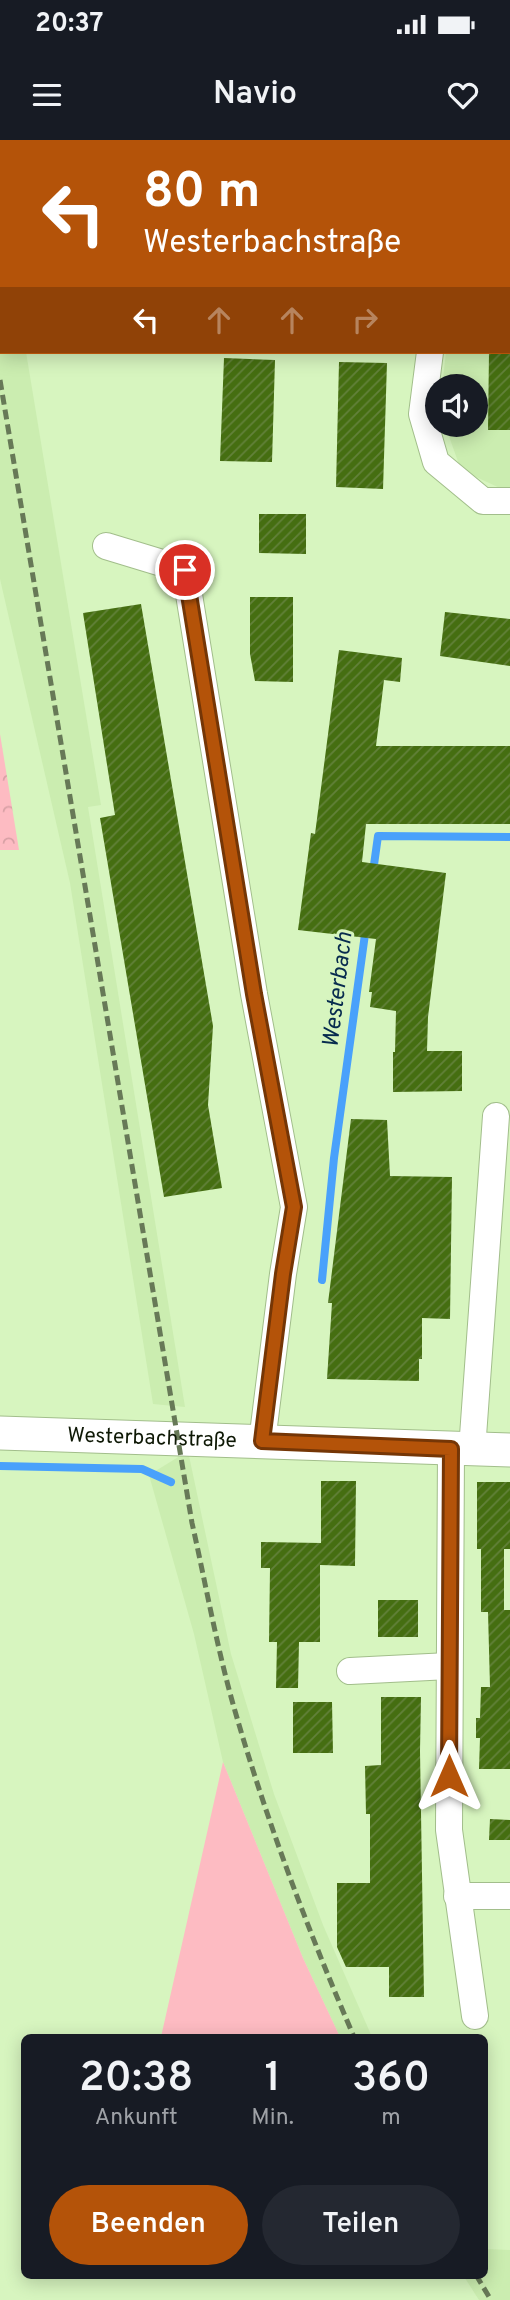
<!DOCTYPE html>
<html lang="de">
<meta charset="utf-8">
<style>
:root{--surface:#171b24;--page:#242831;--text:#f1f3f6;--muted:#9ea1a6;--accent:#b45309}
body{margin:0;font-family:Overpass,sans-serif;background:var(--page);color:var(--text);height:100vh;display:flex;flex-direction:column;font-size:26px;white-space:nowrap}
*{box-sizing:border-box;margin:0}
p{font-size:23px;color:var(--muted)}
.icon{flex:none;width:38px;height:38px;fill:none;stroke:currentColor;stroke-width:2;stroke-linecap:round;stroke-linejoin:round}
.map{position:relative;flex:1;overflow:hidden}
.side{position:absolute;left:21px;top:1894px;width:467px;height:245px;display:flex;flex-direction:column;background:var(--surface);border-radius:10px;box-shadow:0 4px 18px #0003}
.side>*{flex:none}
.guide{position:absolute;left:0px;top:0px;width:511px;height:214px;box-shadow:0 4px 18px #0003;background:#b45309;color:#fff;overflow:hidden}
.controls{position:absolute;left:425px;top:234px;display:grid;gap:14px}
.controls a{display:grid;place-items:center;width:63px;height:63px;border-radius:50%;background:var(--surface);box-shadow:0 4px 18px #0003;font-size:35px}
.pin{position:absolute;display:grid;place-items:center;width:60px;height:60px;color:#fff;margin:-30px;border:4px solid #fff;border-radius:50%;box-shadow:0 2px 7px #0007}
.me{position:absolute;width:77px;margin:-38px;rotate:0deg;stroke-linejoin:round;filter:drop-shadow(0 0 5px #0008)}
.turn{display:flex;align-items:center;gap:24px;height:147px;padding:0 28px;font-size:32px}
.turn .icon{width:91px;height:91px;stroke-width:2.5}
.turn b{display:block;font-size:49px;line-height:60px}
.lanes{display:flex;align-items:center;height:66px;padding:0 28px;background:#0003;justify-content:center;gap:35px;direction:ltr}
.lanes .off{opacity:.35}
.eta{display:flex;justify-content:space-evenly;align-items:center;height:119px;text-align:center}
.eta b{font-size:42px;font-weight:600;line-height:49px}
.button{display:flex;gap:14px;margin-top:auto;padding:14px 28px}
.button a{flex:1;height:80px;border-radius:42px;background:var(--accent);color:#fff;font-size:28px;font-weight:600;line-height:80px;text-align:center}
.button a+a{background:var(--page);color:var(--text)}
.status{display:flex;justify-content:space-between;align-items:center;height:49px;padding:0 35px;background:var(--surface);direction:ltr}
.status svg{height:19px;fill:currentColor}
header{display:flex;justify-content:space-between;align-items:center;height:91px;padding:0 28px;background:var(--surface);font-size:32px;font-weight:600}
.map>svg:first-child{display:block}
.built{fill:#cbedb0}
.grass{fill:#fdbbc2}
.forest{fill:url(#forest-crowns)}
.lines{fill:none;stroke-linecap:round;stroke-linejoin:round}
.stream{stroke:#49a1fb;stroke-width:8}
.building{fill:url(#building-hatch)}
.minor-casing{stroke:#a2be8b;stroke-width:28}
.major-casing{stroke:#a2be8b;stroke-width:35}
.minor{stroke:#fff;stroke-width:26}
.major{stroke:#fff;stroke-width:33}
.rail{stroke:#677957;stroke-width:5;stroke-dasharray:10 5;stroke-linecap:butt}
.route-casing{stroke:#753606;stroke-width:18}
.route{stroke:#b45309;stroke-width:12}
.labels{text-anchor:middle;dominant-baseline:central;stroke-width:6;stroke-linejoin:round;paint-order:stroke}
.street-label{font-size:21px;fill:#0e1805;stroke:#d7f5bf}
.water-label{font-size:23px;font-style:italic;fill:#072b4e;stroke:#d7f5bf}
</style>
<div class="status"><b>20:37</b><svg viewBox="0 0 49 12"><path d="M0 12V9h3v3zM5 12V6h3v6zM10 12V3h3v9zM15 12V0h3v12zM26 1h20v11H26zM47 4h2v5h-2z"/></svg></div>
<header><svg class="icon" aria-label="menu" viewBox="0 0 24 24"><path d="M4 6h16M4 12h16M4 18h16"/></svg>Navio<svg class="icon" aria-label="heart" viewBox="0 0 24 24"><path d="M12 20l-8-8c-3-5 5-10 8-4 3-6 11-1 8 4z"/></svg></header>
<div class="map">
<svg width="510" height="2160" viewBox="0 0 510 2160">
<defs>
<pattern id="forest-crowns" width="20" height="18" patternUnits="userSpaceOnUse" patternTransform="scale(1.75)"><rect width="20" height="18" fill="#fdbbc2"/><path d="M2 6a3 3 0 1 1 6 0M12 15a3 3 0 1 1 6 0" fill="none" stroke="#d8a0a5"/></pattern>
<pattern id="building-hatch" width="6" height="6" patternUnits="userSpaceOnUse" patternTransform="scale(1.75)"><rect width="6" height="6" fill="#456e11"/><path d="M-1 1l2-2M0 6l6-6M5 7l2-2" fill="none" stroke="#62813a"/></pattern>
</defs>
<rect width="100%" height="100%" fill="#d7f5bf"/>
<g class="built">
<path d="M 469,0 L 510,0 L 510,349 L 502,349 L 461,330 L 445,285 L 476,285 L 476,247 L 442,247 L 446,212 L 509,212 L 509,2 L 469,2 Z"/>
<path d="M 0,55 L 2,212 L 26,212 L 101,665 L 88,667 L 185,1267 L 153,1264 L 70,743 L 0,439 Z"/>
<path d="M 188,1311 L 231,1514 L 274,1654 L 323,1785 L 372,1897 L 340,1897 L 303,1818 L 223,1622 L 194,1494 L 149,1335 Z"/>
<path d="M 485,2109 L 510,2110 L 510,2160 L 479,2160 L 463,2135 L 485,2135 Z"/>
</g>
<path class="grass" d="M 223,1622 L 303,1818 L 340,1897 L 161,1897 Z"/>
<path class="forest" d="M 0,594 L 19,710 L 0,710 Z"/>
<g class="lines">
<g class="stream">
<path d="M 373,732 L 378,696 L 510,697"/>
<path d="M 322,1140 L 334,1018 L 366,787"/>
<path d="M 0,1326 L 142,1329 L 171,1342"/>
</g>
</g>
<g class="building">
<path d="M 489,212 L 510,212 L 510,290 L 488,290 Z"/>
<path d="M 224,218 L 275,220 L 272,322 L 220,321 Z"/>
<path d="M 339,222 L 387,223 L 383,349 L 336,347 Z"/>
<path d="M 259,374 L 306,374 L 306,414 L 259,413 Z"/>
<path d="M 250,457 L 293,457 L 293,542 L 255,541 L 250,514 Z"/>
<path d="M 141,464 L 213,886 L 208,965 L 222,1048 L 164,1057 L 100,678 L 115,675 L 83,473 Z"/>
<path d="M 445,472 L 510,479 L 510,526 L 440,516 Z"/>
<path d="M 339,510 L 402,518 L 400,542 L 384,540 L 376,606 L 510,606 L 510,684 L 366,684 L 362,722 L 446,733 L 428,877 L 427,911 L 462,911 L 462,951 L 393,952 L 393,912 L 395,912 L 396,871 L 370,867 L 372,852 L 369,852 L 376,799 L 298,790 L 311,693 L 315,694 Z"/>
<path d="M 351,979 L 387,980 L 390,1036 L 452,1037 L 450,1179 L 422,1178 L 422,1219 L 419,1219 L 419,1241 L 327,1239 L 332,1163 L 328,1163 Z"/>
<path d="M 321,1341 L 356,1341 L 355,1426 L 320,1425 L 320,1502 L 299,1502 L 298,1548 L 276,1548 L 277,1502 L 269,1502 L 270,1428 L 261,1428 L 261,1402 L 321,1403 Z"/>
<path d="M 477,1342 L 510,1342 L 510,1409 L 504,1409 L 504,1470 L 510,1470 L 510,1629 L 479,1629 L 480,1598 L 476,1598 L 476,1578 L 480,1578 L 481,1547 L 490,1547 L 488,1472 L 481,1472 L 481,1409 L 477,1409 Z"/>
<rect x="378" y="1460" width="40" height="37"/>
<path d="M 381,1557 L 421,1557 L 420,1611 L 424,1857 L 389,1857 L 389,1827 L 346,1827 L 337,1807 L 337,1743 L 370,1743 L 370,1674 L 366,1674 L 365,1626 L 381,1625 Z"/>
<path d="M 293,1562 L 332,1562 L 333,1613 L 293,1613 Z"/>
<path d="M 490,1679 L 510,1680 L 510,1700 L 489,1700 Z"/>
</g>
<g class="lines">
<g class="minor-casing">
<g id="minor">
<path d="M 455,2 L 455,0"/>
<path d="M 430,212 L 422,274 L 436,322 L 483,361 L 510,361"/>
<path d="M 106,406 L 185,430 L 254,854 L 294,1067 L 283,1134 L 262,1302"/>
<path d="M 451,1309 L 449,1690 L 475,1876"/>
<path d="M 472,1310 L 496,976"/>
<path d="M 350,1531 L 449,1526"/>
<path d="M 457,1756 L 510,1756"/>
</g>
</g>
<g class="major-casing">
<g id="major">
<path id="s1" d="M 0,1293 L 510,1310"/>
</g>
</g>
<use href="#minor" class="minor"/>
<use href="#major" class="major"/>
<g class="rail">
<path d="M 0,240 L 192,1383 C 206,1445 217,1509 235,1571 C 267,1682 308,1790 354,1897"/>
<path d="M 476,2135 L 491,2160"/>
</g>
</g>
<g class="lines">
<g class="route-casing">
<path id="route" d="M 185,430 L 254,854 L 294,1067 L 283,1134 L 262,1301 L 451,1309 L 449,1636"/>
</g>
<use href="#route" class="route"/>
</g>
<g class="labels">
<g class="street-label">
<text stroke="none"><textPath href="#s1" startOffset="152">Westerbachstraße</textPath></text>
</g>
<g class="water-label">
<text transform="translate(339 850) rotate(-83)">Westerbach</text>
</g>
</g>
</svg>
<div class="controls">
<a><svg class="icon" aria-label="sound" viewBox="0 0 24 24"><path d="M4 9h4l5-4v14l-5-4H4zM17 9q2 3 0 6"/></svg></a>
</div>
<div class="pin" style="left:185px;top:430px;background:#d93025"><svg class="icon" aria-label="arrive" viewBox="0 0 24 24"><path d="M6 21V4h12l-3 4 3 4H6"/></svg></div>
<svg class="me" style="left:449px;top:1636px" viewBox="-20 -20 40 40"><path d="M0-17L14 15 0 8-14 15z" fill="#b45309" stroke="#fff" stroke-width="4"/></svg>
<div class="guide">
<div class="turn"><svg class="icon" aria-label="left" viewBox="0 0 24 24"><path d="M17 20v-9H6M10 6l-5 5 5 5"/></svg><div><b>80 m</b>Westerbachstraße</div></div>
<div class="lanes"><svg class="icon" aria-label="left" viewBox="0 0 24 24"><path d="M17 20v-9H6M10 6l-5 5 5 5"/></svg><svg class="icon off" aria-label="ahead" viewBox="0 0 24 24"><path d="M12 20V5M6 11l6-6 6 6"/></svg><svg class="icon off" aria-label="ahead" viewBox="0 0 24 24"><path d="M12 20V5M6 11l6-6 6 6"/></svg><svg class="icon off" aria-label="right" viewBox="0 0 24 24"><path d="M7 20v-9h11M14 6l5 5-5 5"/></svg></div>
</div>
<section class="side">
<div class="eta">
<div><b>20:38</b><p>Ankunft</p></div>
<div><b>1</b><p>Min.</p></div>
<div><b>360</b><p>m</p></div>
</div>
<div class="button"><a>Beenden</a><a>Teilen</a></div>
</section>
</div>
